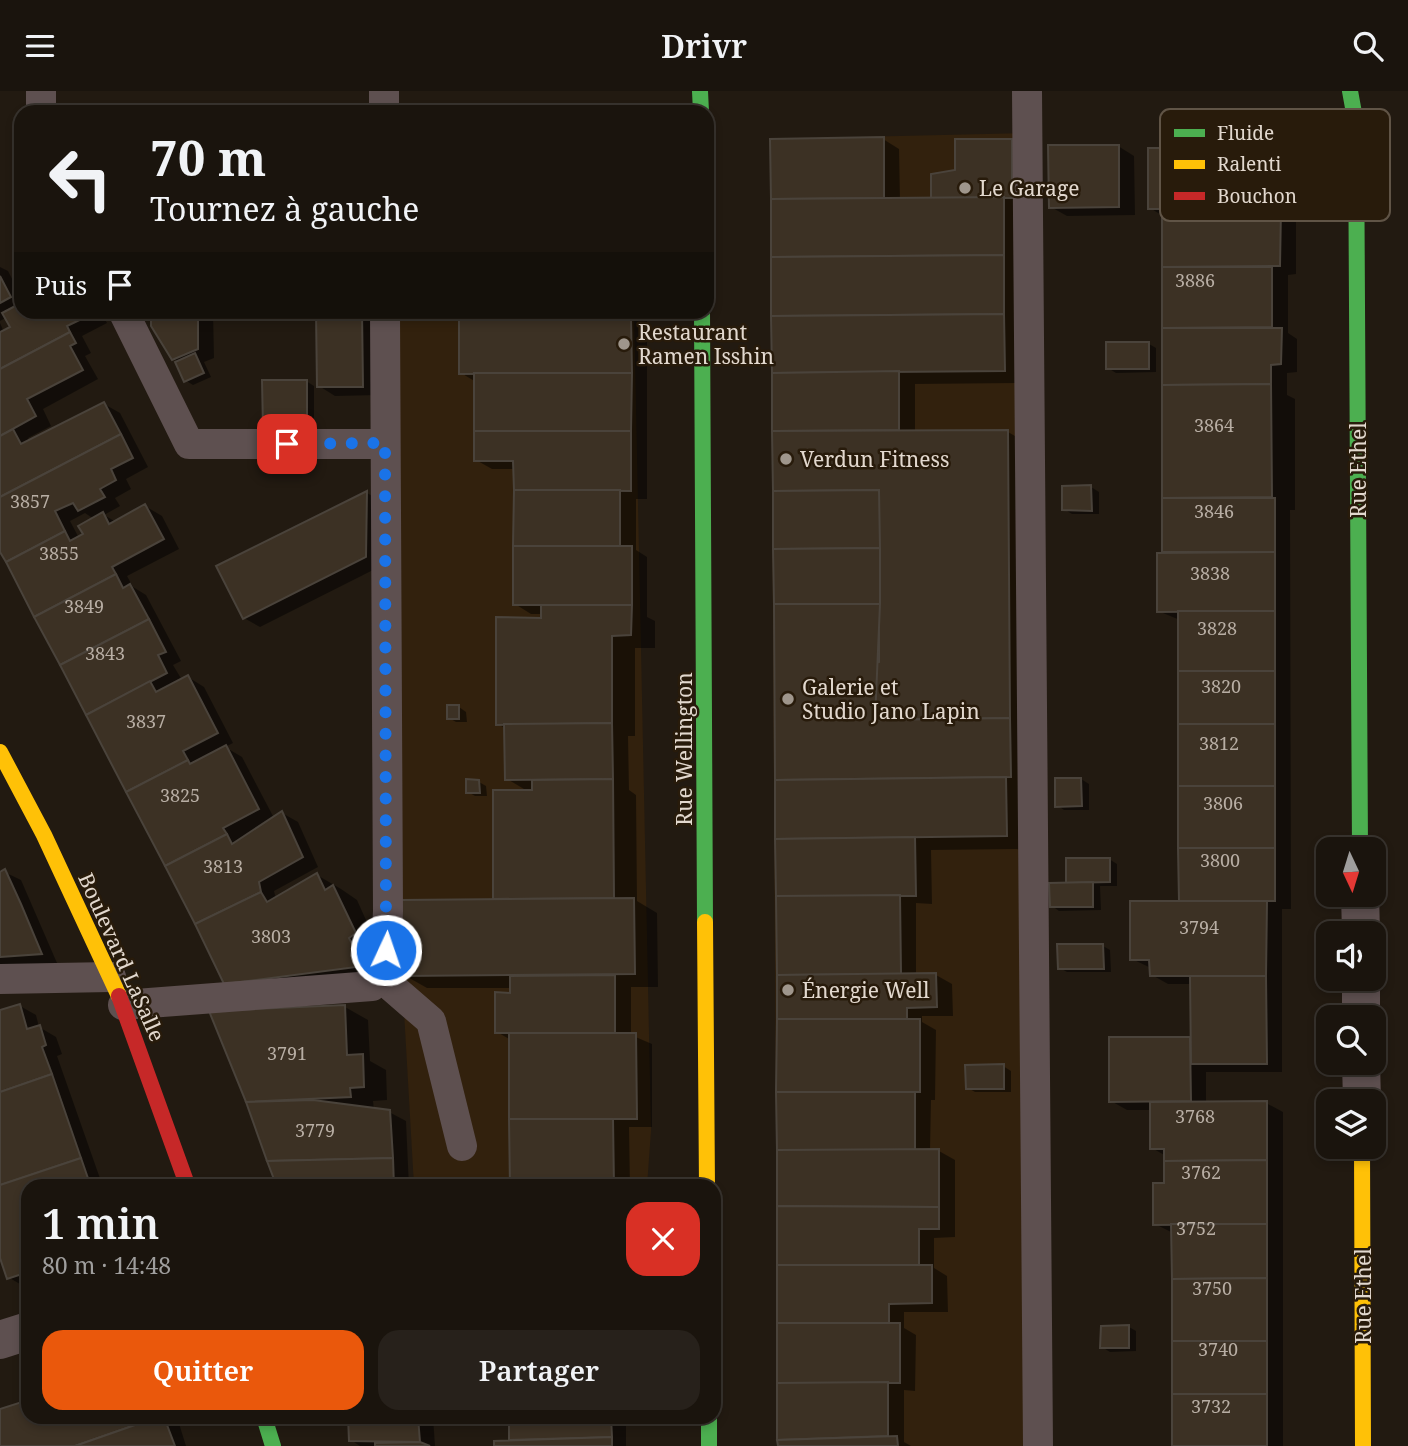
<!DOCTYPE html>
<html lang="fr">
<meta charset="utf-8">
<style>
:root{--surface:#1a140d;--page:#27211b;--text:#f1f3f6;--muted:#9f9e9d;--line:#38332e;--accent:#ea580c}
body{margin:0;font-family:"Noto Serif",serif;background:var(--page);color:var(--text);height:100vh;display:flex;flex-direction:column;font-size:26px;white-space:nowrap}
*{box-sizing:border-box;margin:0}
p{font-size:23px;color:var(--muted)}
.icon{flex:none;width:38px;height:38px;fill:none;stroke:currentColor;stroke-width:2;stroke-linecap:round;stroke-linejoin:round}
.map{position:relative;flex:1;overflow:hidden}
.drawer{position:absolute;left:21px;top:1088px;width:700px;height:245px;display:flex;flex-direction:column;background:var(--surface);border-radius:21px;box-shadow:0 4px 10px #0003,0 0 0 2px var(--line)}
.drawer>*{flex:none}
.banner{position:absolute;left:14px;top:14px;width:700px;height:214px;border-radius:21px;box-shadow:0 4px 10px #0003,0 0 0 2px var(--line);background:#1a140d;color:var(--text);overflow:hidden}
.needle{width:46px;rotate:176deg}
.controls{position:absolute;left:1316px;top:746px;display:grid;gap:14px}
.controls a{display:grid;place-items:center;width:70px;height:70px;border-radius:14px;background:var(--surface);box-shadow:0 4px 10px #0003,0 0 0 2px var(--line);font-size:35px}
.pin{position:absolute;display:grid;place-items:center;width:60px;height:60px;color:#fff;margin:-30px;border-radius:14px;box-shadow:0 4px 10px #0006}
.me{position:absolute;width:77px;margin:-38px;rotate:3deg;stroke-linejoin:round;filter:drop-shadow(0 0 5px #0008)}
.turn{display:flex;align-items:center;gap:24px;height:147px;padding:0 21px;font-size:32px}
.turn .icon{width:91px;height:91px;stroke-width:2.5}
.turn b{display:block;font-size:49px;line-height:60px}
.then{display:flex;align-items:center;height:66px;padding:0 21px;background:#0003;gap:14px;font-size:26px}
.round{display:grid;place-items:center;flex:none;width:74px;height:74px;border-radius:21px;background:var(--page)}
.head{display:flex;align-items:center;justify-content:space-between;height:119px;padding:0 21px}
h1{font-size:42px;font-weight:600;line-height:52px}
.button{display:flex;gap:14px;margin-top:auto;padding:14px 21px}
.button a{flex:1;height:80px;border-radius:21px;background:var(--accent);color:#fff;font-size:28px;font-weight:600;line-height:80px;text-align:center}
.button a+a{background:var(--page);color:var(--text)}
header{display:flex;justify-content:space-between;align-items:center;height:91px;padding:0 21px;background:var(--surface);font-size:32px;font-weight:600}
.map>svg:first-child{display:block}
.built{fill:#32210d}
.shadow{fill:#0007;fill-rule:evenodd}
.building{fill:#3c3124;stroke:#4a433b;stroke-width:2}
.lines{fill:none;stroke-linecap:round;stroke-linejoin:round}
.lane{stroke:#5e5050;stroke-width:30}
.street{stroke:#5e5050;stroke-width:38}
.fast{stroke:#4caf50;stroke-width:16}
.slow{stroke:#ffc107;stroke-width:16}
.jam{stroke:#c62828;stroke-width:16}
.route{stroke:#1a73e8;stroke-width:12;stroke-dasharray:0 21.6}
.poi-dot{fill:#9f968c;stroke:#281b0b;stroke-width:2.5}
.labels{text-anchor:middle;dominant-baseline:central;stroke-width:5;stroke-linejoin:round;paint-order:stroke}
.number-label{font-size:18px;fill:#b8aea4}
.poi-label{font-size:21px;fill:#e2d8ce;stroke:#281b0b;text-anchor:start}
.street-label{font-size:21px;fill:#e2d8ce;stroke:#281b0b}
.key{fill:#281b0b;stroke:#605446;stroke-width:2}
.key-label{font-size:19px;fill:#e2d8ce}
</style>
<header><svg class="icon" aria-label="menu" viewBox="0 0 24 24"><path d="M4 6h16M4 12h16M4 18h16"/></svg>Drivr<svg class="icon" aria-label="search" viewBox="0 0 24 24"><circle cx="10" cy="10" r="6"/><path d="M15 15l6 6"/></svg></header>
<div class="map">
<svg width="1408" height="1355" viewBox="0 0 1408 1355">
<rect width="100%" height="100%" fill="#221a11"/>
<g class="built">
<path d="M 1028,42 L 1026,1355 L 778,1355 L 770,48 Z"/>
<path d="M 388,221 L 634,221 L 651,1040 L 647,1095 L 414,1095 L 402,885 Z"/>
</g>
<g class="shadow">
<path d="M 883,48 L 899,58 L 900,109 L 933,109 L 957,80 L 1011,49 L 1027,59 L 1028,292 L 915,293 L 915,341 L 1008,341 L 1038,358 L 1030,758 L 931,759 L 932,813 L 916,812 L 916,884 L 936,884 L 952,893 L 953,925 L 922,925 L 922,931 L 936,939 L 935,1009 L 931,1009 L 930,1060 L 939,1060 L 955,1069 L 955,1146 L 934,1147 L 934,1177 L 947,1185 L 948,1221 L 904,1221 L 904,1237 L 916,1244 L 915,1300 L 904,1299 L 904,1351 L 911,1355 L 779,1355 L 772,49 Z"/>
<path d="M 1118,55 L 1134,65 L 1135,124 L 1067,125 L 1051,116 Z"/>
<path d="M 1280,58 L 1296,68 L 1296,183 L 1288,184 L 1288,242 L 1297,248 L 1297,281 L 1287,282 L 1287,304 L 1295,308 L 1295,419 L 1290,419 L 1291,818 L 1282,818 L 1282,981 L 1206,981 L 1206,1012 L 1266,1012 L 1283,1021 L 1283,1355 L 1174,1355 L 1173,1142 L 1155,1133 L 1166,1094 L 1166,1065 L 1152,1057 L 1152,1019 L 1127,1019 L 1111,1010 L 1111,948 L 1192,948 L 1192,893 L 1168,893 L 1152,884 L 1151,877 L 1132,868 L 1180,812 L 1180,529 L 1158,520 L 1164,463 L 1163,125 L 1150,117 Z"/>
<path d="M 0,176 L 8,180 L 21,205 L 21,220 L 101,220 L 107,232 L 82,245 L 91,262 L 85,265 L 98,288 L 43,318 L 51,335 L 28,347 L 30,351 L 104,313 L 120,322 L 148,376 L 126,388 L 131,398 L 115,407 L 120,415 L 104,424 L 116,431 L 145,415 L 162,425 L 179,458 L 127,485 L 133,496 L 146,504 L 181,570 L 173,574 L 182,589 L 188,586 L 204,596 L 233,652 L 225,656 L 242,666 L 274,727 L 282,722 L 298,731 L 318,776 L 274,800 L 276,808 L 317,784 L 341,798 L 357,809 L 378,856 L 387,888 L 249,905 L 198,835 L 0,457 L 0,232 L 4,241 L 12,237 L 7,226 L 0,230 ZM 85,422 L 94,428 L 85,444 L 79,447 L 70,430 Z"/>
<path d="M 153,220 L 213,220 L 214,267 L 204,271 L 211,286 L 193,294 L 185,289 Z"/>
<path d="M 271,220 L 378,220 L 379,304 L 335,305 L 319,295 L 318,226 L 281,227 Z"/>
<path d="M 409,220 L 466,220 L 466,227 L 537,227 L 536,220 L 647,220 L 647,408 L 636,408 L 636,459 L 647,466 L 647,526 L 655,530 L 655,557 L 635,557 L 635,645 L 628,645 L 629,699 L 636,704 L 637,810 L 657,822 L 658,896 L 631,896 L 631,944 L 652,953 L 652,1036 L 629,1036 L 630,1096 L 512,1096 L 511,949 L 497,941 L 511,897 L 427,897 L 404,884 L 495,810 L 495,701 L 529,701 L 507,688 L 506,638 L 498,633 L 543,523 L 531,523 L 515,513 L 515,378 L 492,378 L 476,369 L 476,291 L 461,282 L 461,229 L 416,229 L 409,225 Z"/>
<path d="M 1149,253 L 1156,257 L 1156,281 L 1116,282 L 1108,277 Z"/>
<path d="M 306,290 L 314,295 L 314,339 L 272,340 L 264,336 Z"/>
<path d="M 1091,396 L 1099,401 L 1099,423 L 1072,423 L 1064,418 Z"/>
<path d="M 367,402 L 383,411 L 381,475 L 260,536 L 244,527 Z"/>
<path d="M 459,616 L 466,621 L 467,631 L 456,631 L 449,627 Z"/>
<path d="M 1081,688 L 1089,693 L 1089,719 L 1064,719 L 1057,714 Z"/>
<path d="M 479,691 L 486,695 L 487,705 L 475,705 L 468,701 Z"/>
<path d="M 1109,768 L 1117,773 L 1117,795 L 1100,795 L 1101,819 L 1059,820 L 1052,815 L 1067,793 Z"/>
<path d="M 0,779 L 21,789 L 57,872 L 0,875 Z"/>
<path d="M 1103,855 L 1110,859 L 1111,881 L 1067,881 L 1060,877 Z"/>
<path d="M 20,915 L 36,924 L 39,936 L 56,946 L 62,963 L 57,965 L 103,1096 L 28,1096 L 28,1195 L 25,1196 L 8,1186 L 0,1161 L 0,920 Z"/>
<path d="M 345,916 L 368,929 L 370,970 L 386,979 L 387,1009 L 373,1010 L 374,1019 L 389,1021 L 406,1030 L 409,1096 L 279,1096 L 254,1013 L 247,1010 Z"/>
<path d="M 1003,975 L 1011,980 L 1011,1001 L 975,1001 L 968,997 Z"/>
<path d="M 1129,1236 L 1136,1240 L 1136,1260 L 1110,1261 L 1102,1256 Z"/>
<path d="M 28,1311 L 28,1326 L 177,1326 L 186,1355 L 0,1355 L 0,1320 Z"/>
<path d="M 350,1326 L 433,1326 L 435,1355 L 360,1355 L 351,1349 Z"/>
<path d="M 510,1326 L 626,1326 L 626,1355 L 496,1355 L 511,1351 Z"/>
</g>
<g class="building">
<path d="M 884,46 L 884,107 L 771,108 L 770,48 Z"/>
<path d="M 955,48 L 1012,48 L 1012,107 L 931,107 L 931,83 L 955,79 Z"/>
<path d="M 1048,54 L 1119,54 L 1119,116 L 1049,117 Z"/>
<path d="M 1148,57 L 1280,57 L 1281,118 L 1148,118 Z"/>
<path d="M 1004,106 L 1004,164 L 771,166 L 771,108 Z"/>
<path d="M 1162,118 L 1281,118 L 1280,175 L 1162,176 Z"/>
<path d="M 1004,164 L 1004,223 L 771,225 L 771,166 Z"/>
<path d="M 1162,176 L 1272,176 L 1272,236 L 1162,237 Z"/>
<path d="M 0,185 L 11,206 L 0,212 Z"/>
<path d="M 21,212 L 21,220 L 92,223 L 67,235 L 70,241 L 0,278 L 0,241 L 10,236 L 2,222 Z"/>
<path d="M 151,220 L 198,220 L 198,258 L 172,269 L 151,235 Z"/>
<path d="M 316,220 L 362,220 L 363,296 L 317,296 Z"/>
<rect x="407" y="220" width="52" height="6"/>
<rect x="535" y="220" width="96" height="5"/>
<path d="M 1004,223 L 1005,280 L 772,282 L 771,225 Z"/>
<path d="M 631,225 L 632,282 L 459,283 L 459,226 Z"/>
<path d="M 1162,237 L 1282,237 L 1281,273 L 1271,274 L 1271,293 L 1162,294 Z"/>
<path d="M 70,241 L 76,252 L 70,255 L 83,279 L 27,308 L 36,325 L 0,345 L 0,278 Z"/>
<rect x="1106" y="251" width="43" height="27"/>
<path d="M 195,262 L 204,282 L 184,291 L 175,271 Z"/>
<path d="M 899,280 L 899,339 L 772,340 L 772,282 Z"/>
<path d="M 474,282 L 632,282 L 631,340 L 474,340 Z"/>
<path d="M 262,289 L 307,289 L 307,336 L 263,337 Z"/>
<path d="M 1271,293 L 1272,406 L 1162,407 L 1162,294 Z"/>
<path d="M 104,311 L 121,343 L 0,406 L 0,345 L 13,338 L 21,353 Z"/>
<path d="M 1008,339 L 1010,627 L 875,629 L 875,572 L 879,571 L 879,399 L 773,400 L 772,340 Z"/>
<path d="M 474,340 L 631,340 L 631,400 L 514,399 L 513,370 L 474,370 Z"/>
<path d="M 121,343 L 133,367 L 111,378 L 116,389 L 100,398 L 105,406 L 78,420 L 73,412 L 55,420 L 65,440 L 6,471 L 0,461 L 0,406 Z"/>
<path d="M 1091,394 L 1092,420 L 1062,419 L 1062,395 Z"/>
<path d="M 514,399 L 620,399 L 620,455 L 513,455 Z"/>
<path d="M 879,399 L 880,457 L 773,458 L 773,400 Z"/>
<path d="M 367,400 L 366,466 L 243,528 L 216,475 Z"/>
<rect x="1162" y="407" width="113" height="54"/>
<path d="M 145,413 L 164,448 L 112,476 L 116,483 L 34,526 L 6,471 L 65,440 L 70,450 L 83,443 L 78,435 L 103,421 L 109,433 Z"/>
<rect x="513" y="455" width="119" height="59"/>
<path d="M 880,457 L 880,513 L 774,513 L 773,458 Z"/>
<path d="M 1275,461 L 1275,520 L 1157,521 L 1157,462 Z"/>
<path d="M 116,483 L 123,497 L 130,493 L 149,528 L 60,574 L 34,526 Z"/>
<path d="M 774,513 L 880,513 L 875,629 L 1010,627 L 1011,686 L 775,689 Z"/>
<path d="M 541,514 L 632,514 L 631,544 L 612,545 L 612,632 L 496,634 L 496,526 L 541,527 Z"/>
<rect x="1178" y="520" width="97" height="60"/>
<path d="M 149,528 L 166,561 L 158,564 L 167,582 L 86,624 L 60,574 Z"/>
<rect x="1178" y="580" width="97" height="53"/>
<path d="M 188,584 L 218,642 L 183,660 L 188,669 L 126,701 L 86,624 L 150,590 L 156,601 Z"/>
<rect x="447" y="614" width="12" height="14"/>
<path d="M 612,632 L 613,688 L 505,689 L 504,633 Z"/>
<rect x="1178" y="633" width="97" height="62"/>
<path d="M 226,654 L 259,718 L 223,737 L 227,743 L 165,775 L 126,701 L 188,669 L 190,673 Z"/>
<path d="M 1006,686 L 1007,745 L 775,748 L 775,689 Z"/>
<path d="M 1055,687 L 1081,687 L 1082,715 L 1055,716 Z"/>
<path d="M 466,688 L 479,689 L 480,702 L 466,702 Z"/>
<path d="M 613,688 L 614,807 L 493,808 L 493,699 L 532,699 L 532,689 Z"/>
<rect x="1178" y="695" width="97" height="62"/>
<path d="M 282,720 L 303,766 L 259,791 L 261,801 L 195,833 L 165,775 L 227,743 L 232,753 Z"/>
<path d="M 915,746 L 916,805 L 776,805 L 775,748 Z"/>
<path d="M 1178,757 L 1275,757 L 1275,810 L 1179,810 Z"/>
<path d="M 1066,767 L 1110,767 L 1110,791 L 1066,792 Z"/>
<path d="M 5,778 L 21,813 L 42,863 L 0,866 L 0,781 Z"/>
<path d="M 317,782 L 325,799 L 333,794 L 356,842 L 349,847 L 364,875 L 224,893 L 195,833 L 261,801 L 267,811 Z"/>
<path d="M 1093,791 L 1093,816 L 1050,816 L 1049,792 Z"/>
<path d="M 900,804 L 901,883 L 777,884 L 776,805 Z"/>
<path d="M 634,807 L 635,883 L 402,885 L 401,809 Z"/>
<path d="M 1130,810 L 1267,810 L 1266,885 L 1150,885 L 1149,869 L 1130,869 Z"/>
<path d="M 1057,853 L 1103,853 L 1104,878 L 1058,878 Z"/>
<path d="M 936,882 L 937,916 L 907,917 L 907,928 L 777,928 L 777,884 Z"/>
<path d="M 615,884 L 615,942 L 495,942 L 495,901 L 510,902 L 510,885 Z"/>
<path d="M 1190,885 L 1266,885 L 1267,973 L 1191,973 Z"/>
<path d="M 20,913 L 27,938 L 40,934 L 46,954 L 42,956 L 52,983 L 0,1001 L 0,919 Z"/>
<path d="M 345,914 L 347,964 L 363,963 L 364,996 L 350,997 L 351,1006 L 246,1011 L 209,920 Z"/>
<path d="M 777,928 L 920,928 L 920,1001 L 776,1001 Z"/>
<path d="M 509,942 L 636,942 L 637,1028 L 509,1028 Z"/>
<path d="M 1109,946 L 1190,946 L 1191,1010 L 1109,1011 Z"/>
<path d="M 1004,973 L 1004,998 L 966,998 L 965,974 Z"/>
<path d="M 52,983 L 81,1067 L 0,1094 L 0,1001 Z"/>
<path d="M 776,1001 L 915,1001 L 915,1059 L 777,1059 Z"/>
<path d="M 313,1009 L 390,1019 L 393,1067 L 267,1070 L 246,1011 Z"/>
<path d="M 1267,1010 L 1267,1069 L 1164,1070 L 1164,1058 L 1150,1058 L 1150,1011 Z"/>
<path d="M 509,1028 L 613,1028 L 614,1096 L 510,1096 Z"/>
<path d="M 939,1058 L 939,1116 L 777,1115 L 777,1059 Z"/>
<path d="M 81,1067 L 91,1096 L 28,1096 L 28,1181 L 7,1188 L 0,1167 L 0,1094 Z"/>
<path d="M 393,1067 L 394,1096 L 277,1096 L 267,1070 Z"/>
<path d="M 1267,1069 L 1267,1133 L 1153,1134 L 1153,1092 L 1164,1092 L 1164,1070 Z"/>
<path d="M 777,1115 L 939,1116 L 939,1138 L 919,1138 L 919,1174 L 777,1174 Z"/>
<path d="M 1171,1133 L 1267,1133 L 1267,1187 L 1172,1188 Z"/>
<path d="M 777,1174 L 932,1174 L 932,1212 L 889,1213 L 889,1232 L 777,1232 Z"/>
<path d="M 1267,1187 L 1267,1250 L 1172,1250 L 1172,1188 Z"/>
<rect x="777" y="1232" width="123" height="60"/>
<path d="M 1129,1234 L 1129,1257 L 1100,1257 L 1101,1235 Z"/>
<rect x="1172" y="1250" width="95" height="53"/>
<path d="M 888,1291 L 888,1345 L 777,1349 L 777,1292 Z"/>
<rect x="1172" y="1303" width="95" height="52"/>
<path d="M 28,1309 L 28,1326 L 158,1326 L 75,1355 L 0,1355 L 0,1318 Z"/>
<path d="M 158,1326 L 164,1326 L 175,1355 L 75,1355 Z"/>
<path d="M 348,1326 L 418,1326 L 420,1351 L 349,1350 Z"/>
<path d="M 509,1326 L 611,1326 L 612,1346 L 509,1349 Z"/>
<path d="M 897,1345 L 898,1355 L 778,1355 L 777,1349 Z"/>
<path d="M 612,1346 L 612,1355 L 494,1355 L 494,1350 Z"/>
<path d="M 420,1351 L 430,1355 L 375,1355 L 375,1352 Z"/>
</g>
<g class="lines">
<g class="lane">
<path d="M 41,0 L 41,21"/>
<path d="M 384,0 L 384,21"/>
<path d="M 1027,0 L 1038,1355"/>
<path d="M 123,220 L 189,353 L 385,353"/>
<path d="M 379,885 L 431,930 L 462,1055"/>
<path d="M 0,888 L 111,886"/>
<path d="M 123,914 L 372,895 L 385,879 L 388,820 L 385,220"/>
</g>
<g class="street">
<path d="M 1360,803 L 1361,842"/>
<path d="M 1361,887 L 1361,926"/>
<path d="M 1361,971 L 1362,1010"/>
<path d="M 0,1249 L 28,1240"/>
</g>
<g class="fast">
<path d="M 700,0 L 701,21"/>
<path d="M 1350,0 L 1356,33 L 1360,758"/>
<path d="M 702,220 L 705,831"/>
<path d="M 264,1326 L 273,1355"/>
<path d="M 709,1326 L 709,1355"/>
</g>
<g class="slow">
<path d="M 0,661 L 44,744 L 119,905"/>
<path d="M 705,831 L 707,1096"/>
<path d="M 1362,1055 L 1363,1355"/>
</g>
<path class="jam" d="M 119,905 L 188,1096"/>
</g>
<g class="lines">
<path class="route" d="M 287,353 L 385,352 L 386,859"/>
</g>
<g class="poi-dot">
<circle cx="965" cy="97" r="7"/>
<circle cx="624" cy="253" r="7"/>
<circle cx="786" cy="368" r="7"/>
<circle cx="788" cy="608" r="7"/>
<circle cx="788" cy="899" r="7"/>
</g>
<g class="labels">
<g class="number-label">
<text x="1195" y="189">3886</text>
<text x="1214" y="334">3864</text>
<text x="30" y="410">3857</text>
<text x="1214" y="420">3846</text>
<text x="59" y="462">3855</text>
<text x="1210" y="482">3838</text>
<text x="84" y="515">3849</text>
<text x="1217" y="537">3828</text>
<text x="105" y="562">3843</text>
<text x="1221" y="595">3820</text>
<text x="146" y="630">3837</text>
<text x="1219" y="652">3812</text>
<text x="180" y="704">3825</text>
<text x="1223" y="712">3806</text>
<text x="1220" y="769">3800</text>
<text x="223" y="775">3813</text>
<text x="1199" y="836">3794</text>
<text x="271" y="845">3803</text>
<text x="287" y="962">3791</text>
<text x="1195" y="1025">3768</text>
<text x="315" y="1039">3779</text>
<text x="1201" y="1081">3762</text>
<text x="1196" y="1137">3752</text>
<text x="1212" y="1197">3750</text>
<text x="1218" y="1258">3740</text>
<text x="1211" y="1315">3732</text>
</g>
<g class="poi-label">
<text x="979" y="97">Le Garage</text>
<text x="638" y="241">Restaurant<tspan x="638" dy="24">Ramen Isshin</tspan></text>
<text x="800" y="368">Verdun Fitness</text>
<text x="802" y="596">Galerie et<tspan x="802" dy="24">Studio Jano Lapin</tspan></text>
<text x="802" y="899">Énergie Well</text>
</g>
<g class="street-label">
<text transform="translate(1358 379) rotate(-90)">Rue Ethel</text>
<text transform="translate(684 658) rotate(-90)">Rue Wellington</text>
<text transform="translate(122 866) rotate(66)">Boulevard LaSalle</text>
<text transform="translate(1363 1205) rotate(-90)">Rue Ethel</text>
</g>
</g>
<rect x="1160" y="18" width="230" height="112" rx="10" class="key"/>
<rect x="1174" y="38" width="31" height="8" fill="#4caf50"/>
<rect x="1174" y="69" width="31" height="9" fill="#ffc107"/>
<rect x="1174" y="101" width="31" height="8" fill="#c62828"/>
<g class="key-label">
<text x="1217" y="49">Fluide</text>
<text x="1217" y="80">Ralenti</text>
<text x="1217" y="112">Bouchon</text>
</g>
</svg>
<div class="controls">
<a><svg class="needle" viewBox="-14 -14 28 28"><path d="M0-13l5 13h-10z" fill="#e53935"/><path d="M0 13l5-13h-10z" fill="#9f9e9d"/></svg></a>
<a><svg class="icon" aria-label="sound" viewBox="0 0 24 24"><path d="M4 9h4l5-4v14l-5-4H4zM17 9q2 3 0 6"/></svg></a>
<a><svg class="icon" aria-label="search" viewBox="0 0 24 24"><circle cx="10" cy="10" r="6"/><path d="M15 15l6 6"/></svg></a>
<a><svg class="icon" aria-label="layers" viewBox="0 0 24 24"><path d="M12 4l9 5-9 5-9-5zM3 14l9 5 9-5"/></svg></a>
</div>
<div class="pin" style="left:287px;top:353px;background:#d93025"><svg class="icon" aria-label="arrive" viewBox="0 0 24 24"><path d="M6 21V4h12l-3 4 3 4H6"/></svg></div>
<svg class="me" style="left:386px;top:859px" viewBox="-20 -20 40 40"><circle r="17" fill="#1a73e8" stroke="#fff" stroke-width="3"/><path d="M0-11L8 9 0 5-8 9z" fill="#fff"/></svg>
<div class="banner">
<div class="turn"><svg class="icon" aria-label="left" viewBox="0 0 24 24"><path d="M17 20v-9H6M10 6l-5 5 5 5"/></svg><div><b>70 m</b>Tournez à gauche</div></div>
<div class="then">Puis<svg class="icon" aria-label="arrive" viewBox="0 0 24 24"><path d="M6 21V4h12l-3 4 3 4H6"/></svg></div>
</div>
<section class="drawer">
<div class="head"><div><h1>1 min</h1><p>80 m · 14:48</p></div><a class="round" style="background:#d93025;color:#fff"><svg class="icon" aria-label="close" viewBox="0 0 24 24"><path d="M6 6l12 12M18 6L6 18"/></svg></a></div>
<div class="button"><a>Quitter</a><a>Partager</a></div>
</section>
</div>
